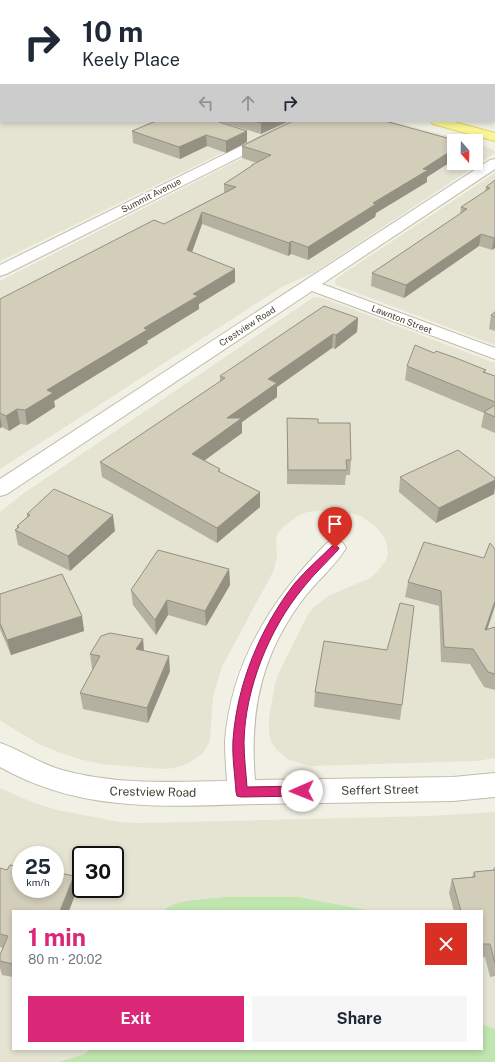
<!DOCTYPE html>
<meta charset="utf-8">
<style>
:root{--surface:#fff;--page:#f6f6f7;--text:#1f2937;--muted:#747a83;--accent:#db2777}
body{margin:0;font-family:"Public Sans",sans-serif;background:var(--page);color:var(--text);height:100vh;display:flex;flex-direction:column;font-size:15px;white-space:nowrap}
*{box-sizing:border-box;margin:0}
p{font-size:13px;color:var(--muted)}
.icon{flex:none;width:22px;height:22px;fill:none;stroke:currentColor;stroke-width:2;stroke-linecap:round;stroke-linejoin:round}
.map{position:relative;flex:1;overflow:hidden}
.side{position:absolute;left:12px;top:910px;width:471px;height:140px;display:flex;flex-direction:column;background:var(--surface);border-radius:0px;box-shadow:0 2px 6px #0003}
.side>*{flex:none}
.banner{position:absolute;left:0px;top:0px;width:495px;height:122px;box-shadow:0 2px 6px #0003;background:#fff;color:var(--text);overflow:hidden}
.needle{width:26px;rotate:160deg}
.fabs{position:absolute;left:447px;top:134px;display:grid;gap:8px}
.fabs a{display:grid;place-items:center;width:36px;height:36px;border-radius:0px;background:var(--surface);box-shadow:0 2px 6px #0003;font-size:20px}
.speed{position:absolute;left:12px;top:846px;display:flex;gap:8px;font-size:20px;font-weight:700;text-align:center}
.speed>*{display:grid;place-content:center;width:52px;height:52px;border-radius:50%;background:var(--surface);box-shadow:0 2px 6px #0003;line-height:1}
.speed small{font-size:10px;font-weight:400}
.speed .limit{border:2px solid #111;border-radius:6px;background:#fff;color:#111}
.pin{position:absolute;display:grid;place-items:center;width:34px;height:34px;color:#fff;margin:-41px -17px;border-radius:50% 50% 50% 0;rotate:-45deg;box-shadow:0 0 4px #0007}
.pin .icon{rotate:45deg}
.me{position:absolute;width:44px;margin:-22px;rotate:269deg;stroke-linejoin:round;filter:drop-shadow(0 0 3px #0008)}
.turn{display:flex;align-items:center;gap:14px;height:84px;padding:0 16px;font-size:18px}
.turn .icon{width:52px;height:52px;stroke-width:2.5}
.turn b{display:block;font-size:28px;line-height:34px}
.lanes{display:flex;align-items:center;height:38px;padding:0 16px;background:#0003;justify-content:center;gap:20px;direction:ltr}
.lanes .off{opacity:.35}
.round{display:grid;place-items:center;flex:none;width:42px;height:42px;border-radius:0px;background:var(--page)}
.overview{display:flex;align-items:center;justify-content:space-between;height:68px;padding:0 16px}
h1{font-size:24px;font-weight:700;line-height:30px;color:var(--accent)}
.cta{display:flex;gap:8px;margin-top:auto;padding:8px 16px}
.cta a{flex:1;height:46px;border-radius:0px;background:var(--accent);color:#fff;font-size:16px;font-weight:700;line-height:46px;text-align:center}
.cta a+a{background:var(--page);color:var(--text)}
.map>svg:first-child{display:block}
.residential{fill:#e5e4d3;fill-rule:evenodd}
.green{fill:#c0e5ae}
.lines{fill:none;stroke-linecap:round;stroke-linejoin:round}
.minor-casing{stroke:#bfbdaa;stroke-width:2}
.major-casing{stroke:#ded565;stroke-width:2}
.minor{fill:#fff;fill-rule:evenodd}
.major{fill:#faf495;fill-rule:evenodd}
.wall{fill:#b5b1a0}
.shaded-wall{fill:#949082}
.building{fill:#d3ceba;stroke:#949082}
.route{fill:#db2777;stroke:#8e194d}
.labels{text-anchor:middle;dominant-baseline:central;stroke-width:3.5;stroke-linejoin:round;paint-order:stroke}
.far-street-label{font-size:9px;fill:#434134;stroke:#fff}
.near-street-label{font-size:12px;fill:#434134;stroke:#fff}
</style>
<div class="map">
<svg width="495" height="1062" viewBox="0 0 495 1062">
<rect width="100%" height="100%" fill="#f1f0e4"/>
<g class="residential">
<path d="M 0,0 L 48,1 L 1,1 L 1,121 L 288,121 L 0,261 Z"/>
<path d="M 319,121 L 393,121 L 466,141 L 454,141 L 454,163 L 476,163 L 476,144 L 492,149 L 495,153 L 315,272 L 282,287 L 0,469 L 0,281 L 239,160 Z"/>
<path d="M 495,173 L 495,345 L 336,285 L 335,281 L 337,278 Z"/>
<path d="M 314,297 L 323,298 L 495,363 L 495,758 L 477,761 L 444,762 L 311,766 L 289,760 L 276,749 L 271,742 L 269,734 L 269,718 L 275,683 L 281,668 L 307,616 L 313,608 L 328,596 L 370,578 L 377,572 L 386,560 L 388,554 L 386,540 L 376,527 L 361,516 L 350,513 L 327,510 L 307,512 L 298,516 L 283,527 L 278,533 L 276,540 L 277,556 L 274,570 L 222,667 L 213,696 L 210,741 L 203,753 L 196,758 L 187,764 L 174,768 L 164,769 L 101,764 L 79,759 L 58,752 L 39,744 L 4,723 L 0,720 L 0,512 L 24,493 Z"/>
<path d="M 0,788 L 32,802 L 57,810 L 120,822 L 142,823 L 429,816 L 495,812 L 495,1062 L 0,1062 ZM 21,855 L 55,855 L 55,889 L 21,889 ZM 81,855 L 115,855 L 115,889 L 81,889 ZM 13,911 L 482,911 L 482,1049 L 13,1049 Z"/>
</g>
<g class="green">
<path d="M 226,897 L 298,897 L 371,911 L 164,911 C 173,899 210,899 226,897 Z"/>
<path d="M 482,1024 L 495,1029 L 495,1062 L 59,1062 L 85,1054 L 90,1049 L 482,1049 Z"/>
</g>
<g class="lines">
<g class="minor-casing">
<g id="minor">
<path d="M 20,0 L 30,0 L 19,1 Z"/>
<rect x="0" y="16" width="1" height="6"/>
<path d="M 292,121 L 308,121 L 306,124 L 6,274 L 0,276 L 0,265 Z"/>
<path d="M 495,159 L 495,169 L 322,284 L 495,348 L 495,359 L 312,291 L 7,494 L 0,496 L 0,479 L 490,160 Z"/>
<path d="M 335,540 L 343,543 L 346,548 C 336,565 319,579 307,594 C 262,651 249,709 255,780 L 453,777 L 495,773 L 495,797 L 453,801 C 388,802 324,803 259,804 C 168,806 83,814 0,767 L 0,743 C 21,750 40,764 62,770 C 115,785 172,782 227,781 C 226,768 225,754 225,741 C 231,662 273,597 327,543 Z"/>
</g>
</g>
<g class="major-casing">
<g id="major">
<path d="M 59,0 L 70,0 L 71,1 L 60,1 Z"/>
<path d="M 78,0 L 89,0 L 90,1 L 79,1 Z"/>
<path d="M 431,121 L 451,121 L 495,133 L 495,141 L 433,124 Z"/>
</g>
</g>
<use href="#minor" class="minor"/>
<use href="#major" class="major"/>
</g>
<g class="wall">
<path d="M 130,0 L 495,0 L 495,21 L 494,20 L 494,1 L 132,1 Z"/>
<path d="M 494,23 L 495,23 L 495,98 L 494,97 Z"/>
<path d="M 0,59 L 1,59 L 1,116 L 0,115 Z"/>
<path d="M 156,121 L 247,142 L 226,153 L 207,146 L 180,159 L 133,143 L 132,131 Z"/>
<path d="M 217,121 L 289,121 L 261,134 Z"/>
<path d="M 242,146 L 453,155 L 452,161 L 427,177 L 427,182 L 376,213 L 375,217 L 308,260 L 291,254 L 288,256 L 202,224 L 192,252 L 235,282 L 199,304 L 199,309 L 147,341 L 148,343 L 54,401 L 55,407 L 27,425 L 20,424 L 9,431 L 2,427 L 0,428 L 0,299 L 164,224 L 224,193 L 224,184 L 252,166 L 252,165 L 257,163 L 242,158 Z"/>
<path d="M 495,180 L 495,248 L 492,250 L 479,246 L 404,298 L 371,286 L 372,273 L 460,214 L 461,207 L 485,192 L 486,187 Z"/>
<path d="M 495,310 L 495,331 L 489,329 L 491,315 L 494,313 Z"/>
<path d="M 358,318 L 357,332 L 335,349 L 332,348 L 277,387 L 277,397 L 242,422 L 242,433 L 204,460 L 220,469 L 220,472 L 260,507 L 217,543 L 102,477 L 100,462 L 220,382 L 220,376 Z"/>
<path d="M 434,353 L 486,370 L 485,372 L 495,376 L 495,433 L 481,427 L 484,413 L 405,380 L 407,366 Z"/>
<path d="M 287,418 L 318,423 L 351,460 L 350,475 L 346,475 L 345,485 L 287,484 Z"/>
<path d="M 400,477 L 495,478 L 495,487 L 494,494 L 436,523 L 399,492 Z"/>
<path d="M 27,514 L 115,531 L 70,571 L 18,545 L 15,530 L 17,528 L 17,526 L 27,517 Z"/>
<path d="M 424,542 L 487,629 L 495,627 L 495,690 L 484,687 L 470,664 L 441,662 L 439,606 L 405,597 L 408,582 Z"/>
<path d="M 229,569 L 230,585 L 206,626 L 168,615 L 156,635 L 133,605 L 131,590 Z"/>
<path d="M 0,594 L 82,616 L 84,631 L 11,655 L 0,629 Z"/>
<path d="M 143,639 L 144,651 L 170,671 L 148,723 L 83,709 L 80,693 L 93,669 L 92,669 L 90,654 Z"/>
<path d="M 315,692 L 402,705 L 400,720 L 314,707 Z"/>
<path d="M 494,867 L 495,867 L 495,976 L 490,977 L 485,957 L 482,958 L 482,911 L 454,911 L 449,893 L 452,879 L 472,877 L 474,872 L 493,870 Z"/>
<path d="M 0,868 L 21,889 L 74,876 L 77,890 L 13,911 L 13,977 L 2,975 L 0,968 L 0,955 L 3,948 L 0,947 Z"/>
</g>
<g class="shaded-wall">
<path d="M 265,121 L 289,121 L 261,134 L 261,123 Z"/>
<path d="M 247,131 L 247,142 L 226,153 L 226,141 Z"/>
<path d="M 206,135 L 207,146 L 180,159 L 179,147 Z"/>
<path d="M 454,144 L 454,155 L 453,155 L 452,161 L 427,177 L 427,182 L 376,213 L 375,217 L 308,260 L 308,247 L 423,169 L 448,148 Z"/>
<path d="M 202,212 L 202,224 L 188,263 L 187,250 Z"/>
<path d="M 481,234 L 479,246 L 404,298 L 406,285 Z"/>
<path d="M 494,238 L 495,238 L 495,248 L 492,250 Z"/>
<path d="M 291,241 L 291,254 L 288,256 L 289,243 Z"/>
<path d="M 235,269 L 235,282 L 199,304 L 199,309 L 147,341 L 148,343 L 54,401 L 55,407 L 27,425 L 25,410 L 47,390 L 144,328 L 193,294 Z"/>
<path d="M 358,318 L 357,332 L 335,349 L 336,335 Z"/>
<path d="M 333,334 L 332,348 L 277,387 L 277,397 L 242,422 L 242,433 L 193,469 L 192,454 L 227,418 L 268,379 Z"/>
<path d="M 17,409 L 20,424 L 9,431 L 6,416 Z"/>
<path d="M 0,416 L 2,427 L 0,428 Z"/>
<path d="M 495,480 L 495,487 L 494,494 L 436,523 L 439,508 Z"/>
<path d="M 260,492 L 260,507 L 217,543 L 217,528 Z"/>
<path d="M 113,515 L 115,531 L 70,571 L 68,556 Z"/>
<path d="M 229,569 L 230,585 L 206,626 L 205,611 Z"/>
<path d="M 167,600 L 168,615 L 156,635 L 155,620 Z"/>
<path d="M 495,601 L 495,606 L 482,645 L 485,630 Z"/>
<path d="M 82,616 L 84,631 L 11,655 L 7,640 Z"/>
<path d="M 143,639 L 144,655 L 136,649 Z"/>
<path d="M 169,656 L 170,671 L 148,723 L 147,708 Z"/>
<path d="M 74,876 L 77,890 L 69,911 L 60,911 Z"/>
</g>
<g class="building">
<path d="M 144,0 L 495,0 L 495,14 L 494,15 L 494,1 L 146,1 Z"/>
<rect x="494" y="23" width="1" height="67"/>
<rect x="0" y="59" width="1" height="38"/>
<path d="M 156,121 L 216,121 L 247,131 L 226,141 L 206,135 L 179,147 L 132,131 Z"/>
<path d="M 254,121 L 265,121 L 261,123 Z"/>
<path d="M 293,121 L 385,121 L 458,141 L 454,141 L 454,144 L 448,148 L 454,149 L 423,169 L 428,170 L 373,203 L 376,204 L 308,247 L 291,241 L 289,243 L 202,212 L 187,250 L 235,269 L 193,294 L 198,296 L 144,328 L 147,330 L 47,390 L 53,393 L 25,410 L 17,409 L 6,416 L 0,413 L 0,299 L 154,220 L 164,224 L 236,187 L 224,184 L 253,165 L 252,165 L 271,155 L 242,146 Z"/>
<path d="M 495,180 L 495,238 L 494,238 L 481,234 L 406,285 L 372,273 L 467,209 L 461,207 L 490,188 L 486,187 Z"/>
<path d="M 324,306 L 358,318 L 336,335 L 333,334 L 268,379 L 277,383 L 227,418 L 242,418 L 192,454 L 220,469 L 218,471 L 260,492 L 217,528 L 100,462 L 225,378 L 220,376 Z"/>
<path d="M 495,312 L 495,317 L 491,315 Z"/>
<path d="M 415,345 L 434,353 L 436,351 L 456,358 L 486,370 L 483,372 L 495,376 L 495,402 L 407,366 Z"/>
<path d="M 495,405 L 495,417 L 484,412 Z"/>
<path d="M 287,418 L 318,419 L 318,423 L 350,423 L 351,460 L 346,460 L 347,470 L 288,470 Z"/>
<path d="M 458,450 L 495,478 L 495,480 L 439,508 L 400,477 Z"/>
<path d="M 54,489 L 113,515 L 68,556 L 15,530 L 19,527 L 17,526 L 30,515 L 27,514 Z"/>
<path d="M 424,542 L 484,558 L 490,543 L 495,549 L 495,601 L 485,630 L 495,627 L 495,674 L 488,672 L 473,649 L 444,647 L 441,591 L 408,582 Z"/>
<path d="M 158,550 L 229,569 L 205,611 L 167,600 L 155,620 L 131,590 Z"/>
<path d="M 62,574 L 82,616 L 7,640 L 0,623 L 0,594 Z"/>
<path d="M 400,603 L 414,606 L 402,705 L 315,692 L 324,641 L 387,650 Z"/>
<path d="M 110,633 L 143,639 L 136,649 L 169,656 L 147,708 L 80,693 L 100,656 L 90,654 L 101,636 Z"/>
<path d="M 10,865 L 21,867 L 21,889 L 55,889 L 55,872 L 74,876 L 60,911 L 13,911 L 13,964 L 0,961 L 0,955 L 8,936 L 0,934 L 0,868 L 7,870 Z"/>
<path d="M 495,870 L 495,963 L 490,944 L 482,944 L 482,911 L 461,911 L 452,879 L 475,877 L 474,872 Z"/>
</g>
<path class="route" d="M 335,545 L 339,548 L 338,550 C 326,563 313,575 303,588 C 269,629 245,689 244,742 C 244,757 246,772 247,787 L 302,786 L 306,788 L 308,791 L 306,795 L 302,796 L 241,797 L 237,796 L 236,792 C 235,775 232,757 233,740 C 237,684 260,628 295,583 C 306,570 320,558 332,546 Z"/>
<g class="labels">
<g class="far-street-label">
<text transform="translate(151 195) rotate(-27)">Summit Avenue</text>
<text transform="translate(402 319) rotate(21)">Lawnton Street</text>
<text transform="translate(247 326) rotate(-33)">Crestview Road</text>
</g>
<g class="near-street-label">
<text transform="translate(380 790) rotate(-1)">Seffert Street</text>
<text transform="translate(153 792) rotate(1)">Crestview Road</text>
</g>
</g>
</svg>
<div class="fabs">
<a><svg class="needle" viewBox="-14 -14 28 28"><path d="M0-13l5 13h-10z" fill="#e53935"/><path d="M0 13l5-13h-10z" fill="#747a83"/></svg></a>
</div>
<div class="speed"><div>25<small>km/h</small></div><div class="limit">30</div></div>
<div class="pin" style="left:335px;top:548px;background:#d93025"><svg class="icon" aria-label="arrive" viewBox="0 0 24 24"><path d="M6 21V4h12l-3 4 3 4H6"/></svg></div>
<svg class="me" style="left:302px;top:791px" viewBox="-20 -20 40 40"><circle r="19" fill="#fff"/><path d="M0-13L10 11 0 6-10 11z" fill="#db2777"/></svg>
<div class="banner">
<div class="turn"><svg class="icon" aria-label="right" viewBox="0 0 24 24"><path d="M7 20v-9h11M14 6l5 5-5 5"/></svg><div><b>10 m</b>Keely Place</div></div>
<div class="lanes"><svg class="icon off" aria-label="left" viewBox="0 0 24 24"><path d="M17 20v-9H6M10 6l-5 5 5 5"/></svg><svg class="icon off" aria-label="ahead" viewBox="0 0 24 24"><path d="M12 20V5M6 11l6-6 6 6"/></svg><svg class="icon" aria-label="right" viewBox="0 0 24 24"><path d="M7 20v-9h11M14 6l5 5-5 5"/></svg></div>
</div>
<section class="side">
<div class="overview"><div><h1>1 min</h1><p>80 m · 20:02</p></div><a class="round" style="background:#d93025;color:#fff"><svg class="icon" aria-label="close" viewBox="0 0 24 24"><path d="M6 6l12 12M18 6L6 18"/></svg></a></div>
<div class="cta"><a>Exit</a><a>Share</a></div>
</section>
</div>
